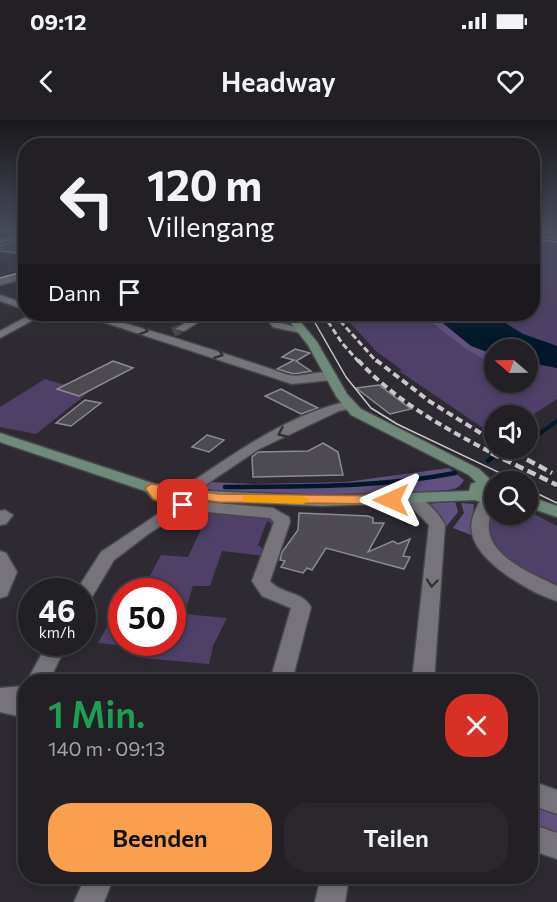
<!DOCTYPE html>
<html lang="de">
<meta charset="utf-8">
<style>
:root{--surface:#222025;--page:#2a282d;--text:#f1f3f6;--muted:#a2a3a7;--line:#3f3e42;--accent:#fa9f4e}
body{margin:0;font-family:Commissioner,sans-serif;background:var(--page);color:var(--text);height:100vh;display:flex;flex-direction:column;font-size:22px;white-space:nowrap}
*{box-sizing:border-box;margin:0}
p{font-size:20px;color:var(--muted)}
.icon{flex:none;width:33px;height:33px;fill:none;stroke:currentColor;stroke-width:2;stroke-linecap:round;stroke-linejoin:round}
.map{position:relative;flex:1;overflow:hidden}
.panel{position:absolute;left:18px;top:554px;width:520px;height:210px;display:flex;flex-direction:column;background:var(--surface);border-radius:24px;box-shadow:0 3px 9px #0003,0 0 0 2px var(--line)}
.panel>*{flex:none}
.guide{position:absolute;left:18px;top:18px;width:522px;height:183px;border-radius:24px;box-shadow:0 3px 9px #0003,0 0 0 2px var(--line);background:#222025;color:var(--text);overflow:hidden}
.needle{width:39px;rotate:290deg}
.tools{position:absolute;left:484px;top:219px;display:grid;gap:12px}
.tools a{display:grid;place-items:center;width:54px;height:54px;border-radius:50%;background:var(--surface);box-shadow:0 3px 9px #0003,0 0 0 2px var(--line);font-size:30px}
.speed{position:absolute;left:18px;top:458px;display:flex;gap:12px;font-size:30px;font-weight:700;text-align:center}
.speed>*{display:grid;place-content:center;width:78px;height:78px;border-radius:50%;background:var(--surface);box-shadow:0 3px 9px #0003,0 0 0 2px var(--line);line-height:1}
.speed small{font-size:15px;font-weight:400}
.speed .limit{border:9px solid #d22;background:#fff;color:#111}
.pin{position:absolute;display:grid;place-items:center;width:51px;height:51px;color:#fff;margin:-26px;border-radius:12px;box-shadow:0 3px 9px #0006}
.me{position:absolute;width:66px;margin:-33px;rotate:270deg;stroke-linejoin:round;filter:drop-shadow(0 0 4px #0008)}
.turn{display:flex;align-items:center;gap:21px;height:126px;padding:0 30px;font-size:27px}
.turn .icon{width:78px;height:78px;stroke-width:2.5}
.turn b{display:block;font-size:42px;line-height:51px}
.then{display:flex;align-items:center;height:57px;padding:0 30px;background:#0003;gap:12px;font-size:22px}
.round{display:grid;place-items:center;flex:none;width:63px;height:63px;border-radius:24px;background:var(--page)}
.summary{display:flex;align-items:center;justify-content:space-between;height:102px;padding:0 30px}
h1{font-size:36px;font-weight:600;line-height:45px;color:#1e9e55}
.cta{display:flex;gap:12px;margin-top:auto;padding:12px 30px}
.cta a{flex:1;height:69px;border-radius:24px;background:var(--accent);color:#111;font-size:24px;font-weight:600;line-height:69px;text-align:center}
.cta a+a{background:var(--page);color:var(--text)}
.status{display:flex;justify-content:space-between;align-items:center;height:42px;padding:0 30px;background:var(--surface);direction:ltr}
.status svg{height:16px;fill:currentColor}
header{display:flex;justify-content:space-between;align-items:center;height:78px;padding:0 30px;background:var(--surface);font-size:27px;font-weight:600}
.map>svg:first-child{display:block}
.green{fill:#4e4067}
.forest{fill:#61517f}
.water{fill:#021728}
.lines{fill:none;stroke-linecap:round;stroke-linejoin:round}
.stream-far1{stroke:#021728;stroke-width:4}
.stream{stroke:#021728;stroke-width:4.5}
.building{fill:#4d4b51;stroke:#8c8a91;stroke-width:1.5}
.minor-tunnel{stroke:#49474d;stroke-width:10;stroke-dasharray:10 5;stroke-linecap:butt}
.pedestrian-casing{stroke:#48474b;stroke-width:2}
.minor-casing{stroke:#48474b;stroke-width:3}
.tertiary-casing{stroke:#48474b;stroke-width:3}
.secondary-casing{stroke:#48474b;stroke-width:3}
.primary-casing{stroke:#48474b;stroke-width:3}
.pedestrian{fill:#76747a;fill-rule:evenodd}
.minor{fill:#76747a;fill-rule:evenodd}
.tertiary{fill:#76747a;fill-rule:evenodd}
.secondary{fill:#70897a;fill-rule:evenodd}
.primary{fill:#6b9d7a;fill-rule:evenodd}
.tram{stroke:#c8c7ca;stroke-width:1.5}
.rail-far2{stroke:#c8c7ca;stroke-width:3;stroke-dasharray:6 3;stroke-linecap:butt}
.rail-far1{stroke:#c8c7ca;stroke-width:4;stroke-dasharray:7 4;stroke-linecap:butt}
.rail{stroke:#c8c7ca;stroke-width:4.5;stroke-dasharray:9 4.5;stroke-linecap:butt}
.oneway{stroke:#323135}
.route{fill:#fa9f4e;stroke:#a26733;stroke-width:1.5}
.slow{fill:#f59e0b}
</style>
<div class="status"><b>09:12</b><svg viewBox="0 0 49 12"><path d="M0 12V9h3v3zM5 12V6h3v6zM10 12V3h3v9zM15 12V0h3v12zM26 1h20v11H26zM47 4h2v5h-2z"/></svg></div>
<header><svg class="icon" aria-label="back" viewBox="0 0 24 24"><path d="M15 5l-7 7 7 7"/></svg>Headway<svg class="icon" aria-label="heart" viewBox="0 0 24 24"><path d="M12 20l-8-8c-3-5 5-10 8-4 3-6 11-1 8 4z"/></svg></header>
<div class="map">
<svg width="557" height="782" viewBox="0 0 557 782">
<rect width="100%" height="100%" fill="#2d2b31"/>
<g class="green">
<path d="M 533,119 L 557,123 L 557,226 L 523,214 L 491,194 L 532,194 Z"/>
<path d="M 342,194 L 432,194 L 495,235 L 495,262 L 528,262 L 528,242 L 557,248 L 557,279 L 528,298 L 528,296 L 495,296 L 495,316 L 399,251 L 402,250 L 377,232 Z"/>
<path d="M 45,259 L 89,272 L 36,314 L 0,307 L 0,287 Z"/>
<path d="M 191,389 L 272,396 L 276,406 L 267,401 L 258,425 L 266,431 L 264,436 L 222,431 L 210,466 L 193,466 L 184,494 L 227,498 L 213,526 L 209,544 L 142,538 L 145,528 L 98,523 L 121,481 L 122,522 L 172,522 L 172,471 L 127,471 L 132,463 L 145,465 L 161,435 L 188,437 L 203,405 L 166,401 L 183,390 Z"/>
<path d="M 488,389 L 495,390 L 495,394 L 528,394 L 528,391 L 557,406 L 557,464 L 509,442 L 487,419 Z"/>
</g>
<g class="forest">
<path d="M 421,194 L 432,194 L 461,218 L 495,235 L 495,245 L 466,229 Z"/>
<path d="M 449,348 L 464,360 C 461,365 459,367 454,369 C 426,375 219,380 204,367 L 209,362 L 254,364 L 346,362 Z"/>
<path d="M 455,381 L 458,392 L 446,407 L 428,384 Z"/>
<path d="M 461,383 L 474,384 L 471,415 L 453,408 L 464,393 Z"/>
<path d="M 531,686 L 557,695 L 557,716 L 531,707 Z"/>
</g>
<path class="water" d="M 432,194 L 491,194 L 523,214 L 557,226 L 557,248 L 528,242 L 528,230 L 495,230 L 495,235 L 471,226 Z"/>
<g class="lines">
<path class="stream-far1" d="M 528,322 L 557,301"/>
<g class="stream">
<path d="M 488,341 L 492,338"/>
<path d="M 225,367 C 302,366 379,368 455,353"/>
</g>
</g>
<g class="building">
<path d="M 23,119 L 26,120 L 26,134 L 0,131 L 0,126 Z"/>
<path d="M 295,229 L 310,233 L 296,241 L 311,251 L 294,254 L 277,249 L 294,240 L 282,237 Z"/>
<path d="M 113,241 L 133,248 L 79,276 L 57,269 Z"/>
<path d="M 379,265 L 411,289 L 390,294 L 356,268 Z"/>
<path d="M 281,269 L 300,279 L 318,288 L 301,294 L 265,276 Z"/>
<path d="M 85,280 L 101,283 L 71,306 L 56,303 Z"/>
<path d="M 207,315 L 224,320 L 209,332 L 192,327 Z"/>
<path d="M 323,323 L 338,332 L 343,355 L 253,357 L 252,337 L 258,332 L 308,331 Z"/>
<path d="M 299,393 L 368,396 L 373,398 L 373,403 L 384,403 L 368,432 L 393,421 L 398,424 L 410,419 L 403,436 L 410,437 L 404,449 L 326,428 L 312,450 L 307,448 L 303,453 L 281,447 L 285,441 L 280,440 L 282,432 L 298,410 Z"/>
</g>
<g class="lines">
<path class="minor-tunnel" d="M 173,212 L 180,209"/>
<g class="pedestrian-casing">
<path id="pedestrian" d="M 5,109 L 26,110 L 26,116 L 0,124 L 0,120 L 23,113 Z"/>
</g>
<g class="minor-casing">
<g id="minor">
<path d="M 536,109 L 557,111 L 557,115 L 536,113 Z"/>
<path d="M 0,175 L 26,184 L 26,190 L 0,181 Z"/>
<path d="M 32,194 L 44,194 L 0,218 L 0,211 Z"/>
<path d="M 79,194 L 93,194 C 159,213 223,232 288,255 C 302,259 326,246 337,256 L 331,260 L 292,264 Z"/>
<path d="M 200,194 L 212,194 L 184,211 L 175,209 Z"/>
<path d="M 263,194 L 273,194 L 281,203 L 306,210 L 301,213 L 273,207 Z"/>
<path d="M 349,281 L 354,282 L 354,288 L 339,291 L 259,329 L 183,380 L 273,388 L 289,397 L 290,402 L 270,461 C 282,475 301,470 311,487 L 292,561 L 270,561 L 291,488 L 262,476 L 252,461 L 274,402 L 270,398 L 186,390 L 151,412 L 114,440 L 89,482 L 82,483 L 82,471 L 76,471 L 101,432 L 170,386 L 153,379 L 143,368 L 145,365 L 157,365 L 165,372 L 177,378 L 175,375 L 177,372 C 229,337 287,294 349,281 Z"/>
<path d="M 411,374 C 424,377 439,393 445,405 L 434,561 L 412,561 L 429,405 L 403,379 Z"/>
<path d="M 488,376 L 495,379 C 494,391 487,399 489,411 C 493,439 535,455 557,466 L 557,481 C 530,473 477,442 472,413 C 469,400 476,388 482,378 Z"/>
<path d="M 5,390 L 13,395 L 6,404 L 0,405 L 0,391 Z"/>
<path d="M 0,431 L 6,433 L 17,452 L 7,476 L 0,478 Z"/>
<path d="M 48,522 L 68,522 L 49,561 L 27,561 Z"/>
<path d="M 26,566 L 26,598 L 0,592 L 0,568 Z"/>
<path d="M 531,661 L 557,670 L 557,694 L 531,685 Z"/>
<path d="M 531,704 L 557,713 L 557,739 L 531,730 Z"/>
<path d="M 86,756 L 114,756 L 104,782 L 74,782 Z"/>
<path d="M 321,756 L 349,756 L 345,782 L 315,782 Z"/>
</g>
</g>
<g class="tertiary-casing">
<path id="tertiary" d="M 26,152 L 26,158 L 0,165 L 0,159 Z"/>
</g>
<g class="secondary-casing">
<g id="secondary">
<path d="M 284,194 L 294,194 L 317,222 L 347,274 L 361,289 L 479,349 L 494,363 L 485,367 L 485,373 L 495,377 L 495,388 L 475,380 L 322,386 L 183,380 L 145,371 L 0,322 L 0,313 L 155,364 L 183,370 L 322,376 L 469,371 L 471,364 L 476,362 L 469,355 L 351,295 L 336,276 L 308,225 Z"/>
<path d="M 528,376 L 557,386 L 557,397 L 528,387 Z"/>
</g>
</g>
<g class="primary-casing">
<path id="primary" d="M 532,113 L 557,116 L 557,120 L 532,117 Z"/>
</g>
<use href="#pedestrian" class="pedestrian"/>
<use href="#minor" class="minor"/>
<use href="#tertiary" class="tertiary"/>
<use href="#secondary" class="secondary"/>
<use href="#primary" class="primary"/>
<g class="tram">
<path d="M 532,119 L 557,122"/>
<path d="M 0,158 L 26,151"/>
<path d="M 310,194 L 346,257 L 371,288 L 397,304 L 519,362"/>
<path d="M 528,369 L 557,383"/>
</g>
<g class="rail-far2">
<path d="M 323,194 L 342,223 L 359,242"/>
<path d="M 334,194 L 377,242"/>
</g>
<g class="rail-far1">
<path d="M 358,240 C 395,281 446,309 494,334"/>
<path d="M 376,240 L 429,281 L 495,322"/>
<path d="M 506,328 L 518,334"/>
</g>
<g class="rail">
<path d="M 491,333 L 557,365"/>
<path d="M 515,333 L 552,353"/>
</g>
</g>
<defs><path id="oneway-chevron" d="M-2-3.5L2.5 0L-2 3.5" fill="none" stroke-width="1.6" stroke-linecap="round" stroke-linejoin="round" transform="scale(1.5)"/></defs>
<g class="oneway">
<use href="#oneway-chevron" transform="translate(144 210) rotate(18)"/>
<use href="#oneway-chevron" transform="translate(219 234) rotate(19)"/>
<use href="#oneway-chevron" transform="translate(282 313) rotate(155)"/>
<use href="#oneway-chevron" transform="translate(432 463) rotate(95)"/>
</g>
<linearGradient id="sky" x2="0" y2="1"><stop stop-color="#19181b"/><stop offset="0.5" stop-color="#464a5a"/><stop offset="1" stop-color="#464a5a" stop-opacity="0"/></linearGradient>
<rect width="557" height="219" fill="url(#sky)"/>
<path class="route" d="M 151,364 L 218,374 L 391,376 L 398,380 L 391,384 L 218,382 L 163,374 L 187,382 L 189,385 L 183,389 L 153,379 L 145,368 Z"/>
<path class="slow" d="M 247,375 L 303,376 L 310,380 L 303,384 L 243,382 L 243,376 Z"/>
</svg>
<div class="tools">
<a><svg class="needle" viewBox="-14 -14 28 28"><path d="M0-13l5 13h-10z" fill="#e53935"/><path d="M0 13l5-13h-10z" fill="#a2a3a7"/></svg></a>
<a><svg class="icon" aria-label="sound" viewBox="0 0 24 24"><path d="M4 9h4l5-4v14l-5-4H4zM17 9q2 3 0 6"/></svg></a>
<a><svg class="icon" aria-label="search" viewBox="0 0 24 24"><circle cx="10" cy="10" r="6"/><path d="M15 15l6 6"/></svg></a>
</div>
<div class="speed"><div>46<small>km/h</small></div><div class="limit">50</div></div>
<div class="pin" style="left:183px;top:385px;background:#d93025"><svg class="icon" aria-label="arrive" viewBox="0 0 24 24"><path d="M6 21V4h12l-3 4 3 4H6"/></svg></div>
<svg class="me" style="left:391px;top:380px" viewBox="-20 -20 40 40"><path d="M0-17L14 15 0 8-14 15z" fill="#fa9f4e" stroke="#fff" stroke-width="4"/></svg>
<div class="guide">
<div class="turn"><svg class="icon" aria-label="left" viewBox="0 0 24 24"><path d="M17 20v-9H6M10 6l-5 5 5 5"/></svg><div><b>120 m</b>Villengang</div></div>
<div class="then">Dann<svg class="icon" aria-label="arrive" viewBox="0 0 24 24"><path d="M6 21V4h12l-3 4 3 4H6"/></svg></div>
</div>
<section class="panel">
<div class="summary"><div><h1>1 Min.</h1><p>140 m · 09:13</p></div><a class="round" style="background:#d93025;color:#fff"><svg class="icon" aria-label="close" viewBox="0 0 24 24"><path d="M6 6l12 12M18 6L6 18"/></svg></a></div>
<div class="cta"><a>Beenden</a><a>Teilen</a></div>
</section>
</div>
